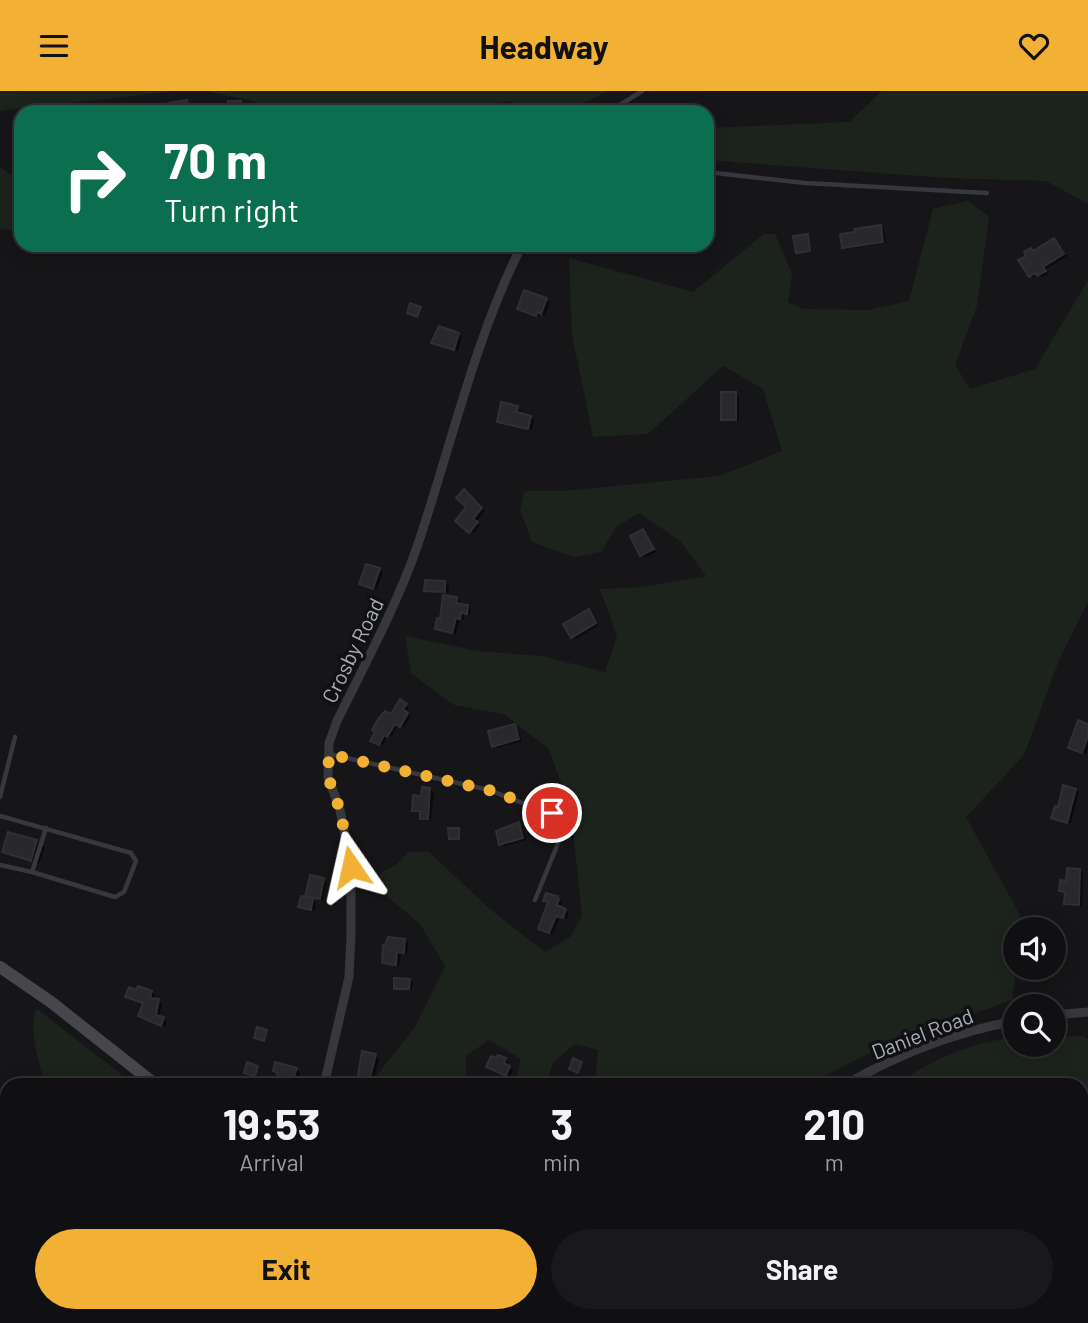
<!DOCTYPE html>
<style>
:root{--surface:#101012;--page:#19191b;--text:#f1f3f6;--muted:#9c9d9f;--line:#303032;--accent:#f2b134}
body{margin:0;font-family:Barlow,sans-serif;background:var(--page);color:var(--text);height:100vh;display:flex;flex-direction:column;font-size:26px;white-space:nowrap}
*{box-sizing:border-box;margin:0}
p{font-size:23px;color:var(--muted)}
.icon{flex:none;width:38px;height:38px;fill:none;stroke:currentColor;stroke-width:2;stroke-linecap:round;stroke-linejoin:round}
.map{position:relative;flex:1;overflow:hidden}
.drawer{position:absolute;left:0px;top:987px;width:1088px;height:245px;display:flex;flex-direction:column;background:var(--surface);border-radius:21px 21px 0 0;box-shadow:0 4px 18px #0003,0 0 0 2px var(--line)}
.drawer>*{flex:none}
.hud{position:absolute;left:14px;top:14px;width:700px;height:147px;border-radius:21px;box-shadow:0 4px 18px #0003,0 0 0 2px var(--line);background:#0b6e4f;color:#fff;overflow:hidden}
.fabs{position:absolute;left:1003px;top:826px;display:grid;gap:14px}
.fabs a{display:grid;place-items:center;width:63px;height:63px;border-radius:50%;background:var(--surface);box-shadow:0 4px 18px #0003,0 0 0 2px var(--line);font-size:35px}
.pin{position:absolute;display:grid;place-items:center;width:60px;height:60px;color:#fff;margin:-30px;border:4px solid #fff;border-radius:50%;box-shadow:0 2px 7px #0007}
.me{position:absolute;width:77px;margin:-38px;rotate:349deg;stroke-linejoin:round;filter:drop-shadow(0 0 5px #0008)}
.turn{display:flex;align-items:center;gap:24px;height:147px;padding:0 35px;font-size:32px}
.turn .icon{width:91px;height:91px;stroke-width:2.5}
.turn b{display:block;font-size:49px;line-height:60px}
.eta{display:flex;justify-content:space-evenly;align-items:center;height:119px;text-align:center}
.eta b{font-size:42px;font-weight:700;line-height:49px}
.primary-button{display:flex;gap:14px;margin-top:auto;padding:14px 35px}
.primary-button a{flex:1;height:80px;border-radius:42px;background:var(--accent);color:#111;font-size:28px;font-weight:700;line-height:80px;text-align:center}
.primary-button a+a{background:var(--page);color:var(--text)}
header{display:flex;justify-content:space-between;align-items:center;height:91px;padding:0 35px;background:var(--accent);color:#111;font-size:32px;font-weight:700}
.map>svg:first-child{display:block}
.green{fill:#1c231d}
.shadow{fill:#0007}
.building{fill:#29292c;stroke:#303034;stroke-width:2}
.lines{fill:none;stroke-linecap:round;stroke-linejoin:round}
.lane{stroke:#37383d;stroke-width:4.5}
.street{stroke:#37383d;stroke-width:9}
.secondary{stroke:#45474d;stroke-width:12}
.highway{stroke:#63666e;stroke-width:16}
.route{stroke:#f2b134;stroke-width:12;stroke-dasharray:0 21.6}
.labels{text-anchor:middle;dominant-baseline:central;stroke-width:7;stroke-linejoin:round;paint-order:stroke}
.street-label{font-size:21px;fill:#a8adb8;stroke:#111113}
</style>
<header><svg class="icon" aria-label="menu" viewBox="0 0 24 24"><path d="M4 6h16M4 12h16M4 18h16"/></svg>Headway<svg class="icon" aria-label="heart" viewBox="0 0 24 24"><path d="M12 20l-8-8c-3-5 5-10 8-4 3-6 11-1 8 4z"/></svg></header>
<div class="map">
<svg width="1088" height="1232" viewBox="0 0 1088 1232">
<rect width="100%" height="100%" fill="#161618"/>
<g class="green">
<path d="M 0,0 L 176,0 L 0,20 Z"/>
<path d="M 205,0 L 607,0 L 567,21 L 534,21 L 508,10 L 449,21 L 401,21 L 395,11 L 380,21 L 265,21 L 254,10 Z"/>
<path d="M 882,0 L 1088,0 L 1088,113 L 1046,90 L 947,87 L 707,69 L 707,37 L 849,31 Z"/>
<path d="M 0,76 L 21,91 L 21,140 L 0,138 Z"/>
<path d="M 968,110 L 989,126 L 977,215 L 955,274 L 970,298 L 1035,278 L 1088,189 L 1088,511 L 1059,569 L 1024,664 L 966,726 L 1026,835 L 1025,838 L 1015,838 L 1016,877 L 1012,909 L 879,957 L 807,994 L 595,994 L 598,959 L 575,953 L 553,971 L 546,994 L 514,994 L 521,968 L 489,949 L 466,965 L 466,994 L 369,994 L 415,936 L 445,875 L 420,833 L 368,789 L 396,774 L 408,761 L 429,761 L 491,819 L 545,861 L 570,846 L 582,825 L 571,720 L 549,658 L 504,623 L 454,614 L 411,582 L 405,545 L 477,560 L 541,565 L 605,581 L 617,545 L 600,498 L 642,496 L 706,485 L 681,451 L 640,422 L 617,435 L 601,461 L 574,466 L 532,451 L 520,419 L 525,400 L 563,400 L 719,385 L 782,360 L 763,298 L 723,275 L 648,343 L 593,346 L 572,244 L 569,167 L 693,201 L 764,143 L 775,143 L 792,183 L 788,211 L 803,218 L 868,219 L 909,210 L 933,118 Z"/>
<path d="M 37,918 L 135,994 L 45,994 C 40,976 27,933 37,918 Z"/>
<path d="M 1083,945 L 1088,948 L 1088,1119 L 1082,1118 L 1082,994 L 900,994 C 918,972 987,947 1015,947 L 1015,954 L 1054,954 L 1054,946 Z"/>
<path d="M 1082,1151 L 1088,1152 L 1088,1221 L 1082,1225 Z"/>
<path d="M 248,1225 L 313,1225 L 313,1232 L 246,1232 Z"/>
<path d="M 878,1225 L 1081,1225 L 1069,1232 L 899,1232 Z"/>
</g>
<g class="shadow">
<path d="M 187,11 L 191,13 L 192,21 L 171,21 Z"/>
<path d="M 241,11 L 245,14 L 245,21 L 230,21 Z"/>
<path d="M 880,136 L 884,138 L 886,152 L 847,158 L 844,156 Z"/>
<path d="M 1054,149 L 1067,165 L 1046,178 L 1048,183 L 1042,186 L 1038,184 L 1034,187 L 1030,184 L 1034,161 Z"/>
<path d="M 546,209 L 550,211 L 545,224 L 541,222 L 540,225 L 523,220 Z"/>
<path d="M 440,237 L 462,245 L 458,260 L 437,253 Z"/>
<path d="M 736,303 L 739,305 L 739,330 L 727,330 L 723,328 Z"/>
<path d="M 517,317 L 521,319 L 520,324 L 534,328 L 532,339 L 503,332 Z"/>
<path d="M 465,400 L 485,420 L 476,431 L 480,434 L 474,442 L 470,440 L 469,415 Z"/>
<path d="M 643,440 L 647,443 L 656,461 L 646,466 L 642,464 L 632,446 Z"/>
<path d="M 379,479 L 383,481 L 377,499 L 365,495 Z"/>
<path d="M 445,492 L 449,494 L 448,502 L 426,499 Z"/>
<path d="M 456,508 L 460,510 L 460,514 L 471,517 L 470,524 L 464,523 L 464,529 L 460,528 L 456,543 L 441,539 L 441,530 Z"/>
<path d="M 589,521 L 599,534 L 576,548 L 572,545 Z"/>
<path d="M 400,611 L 409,616 L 406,622 L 411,625 L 404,636 L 399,633 L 391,646 L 388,644 L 383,654 L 373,649 Z"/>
<path d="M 515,635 L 518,637 L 522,650 L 497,657 L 494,654 Z"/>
<path d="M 1088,635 L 1088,657 L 1086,663 L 1074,659 Z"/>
<path d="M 430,698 L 434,701 L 431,729 L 421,727 L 422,721 L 414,719 Z"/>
<path d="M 1075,699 L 1079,701 L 1071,732 L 1057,729 L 1059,718 Z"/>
<path d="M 519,733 L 522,735 L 526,749 L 504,755 L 501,753 Z"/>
<path d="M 36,751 L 45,756 L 39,773 L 4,760 Z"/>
<path d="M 1080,779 L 1083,782 L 1082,815 L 1069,814 L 1066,812 L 1067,801 L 1061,799 Z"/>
<path d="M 323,789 L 327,791 L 323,809 L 311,807 Z"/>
<path d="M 302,807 L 316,811 L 315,820 L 300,816 Z"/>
<path d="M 556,807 L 562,812 L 560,817 L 569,822 L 567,828 L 560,825 L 553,843 L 544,839 Z"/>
<path d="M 1054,848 L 1055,849 L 1055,873 L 1054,873 Z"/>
<path d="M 405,850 L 409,852 L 407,863 L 401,862 L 399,875 L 384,871 Z"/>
<path d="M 409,890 L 413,892 L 412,899 L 396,897 Z"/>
<path d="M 151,901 L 155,903 L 153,909 L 162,912 L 159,927 L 167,930 L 165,936 L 144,926 Z"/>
<path d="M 363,962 L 379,967 L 374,988 L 363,985 Z"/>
<path d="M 499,966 L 509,971 L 507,975 L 513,979 L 510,985 L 492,978 Z"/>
<path d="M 296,979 L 300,981 L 298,994 L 284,994 Z"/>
<path d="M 347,1225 L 369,1225 L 369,1228 Z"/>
</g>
<g class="building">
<path d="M 187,9 L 189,21 L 170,21 L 168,12 Z"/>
<rect x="228" y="10" width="13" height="11"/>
<path d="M 881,134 L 883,151 L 842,157 L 840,143 L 855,141 L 854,138 Z"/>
<path d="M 808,143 L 810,160 L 796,162 L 793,145 Z"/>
<path d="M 1054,147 L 1064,163 L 1043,176 L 1046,180 L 1037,185 L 1035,182 L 1029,186 L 1018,169 L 1026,165 L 1024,161 L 1031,157 L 1033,160 Z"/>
<path d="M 524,199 L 547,207 L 541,223 L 537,221 L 536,225 L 517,218 Z"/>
<path d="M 410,212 L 421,216 L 417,226 L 407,222 Z"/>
<path d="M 439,235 L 459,242 L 454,259 L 431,252 Z"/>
<rect x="721" y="301" width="15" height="28"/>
<path d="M 501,311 L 518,315 L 517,321 L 531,325 L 528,338 L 497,331 Z"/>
<path d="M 464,398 L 482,417 L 473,428 L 478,431 L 469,442 L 455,430 L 466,416 L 456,407 Z"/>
<path d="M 643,438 L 654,458 L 640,465 L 630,445 Z"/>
<path d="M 366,473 L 380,477 L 373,498 L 359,493 Z"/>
<path d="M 425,489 L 445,490 L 445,501 L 424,500 Z"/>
<path d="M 443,504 L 457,506 L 456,512 L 468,514 L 467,523 L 461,522 L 460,528 L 456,527 L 452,542 L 435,538 L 437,527 L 440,528 Z"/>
<path d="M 589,518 L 596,532 L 571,547 L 563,533 Z"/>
<path d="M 400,608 L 407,613 L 403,618 L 408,622 L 400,636 L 395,633 L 387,646 L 384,644 L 379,654 L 370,650 L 375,641 L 372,639 L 378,628 L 385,620 L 391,623 Z"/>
<path d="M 1078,629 L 1088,633 L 1088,645 L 1082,662 L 1068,657 Z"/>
<path d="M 515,633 L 519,648 L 492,656 L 488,640 Z"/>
<path d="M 1063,694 L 1076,698 L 1067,732 L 1051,727 L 1055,715 L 1058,716 Z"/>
<path d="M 422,696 L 430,697 L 428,728 L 420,728 L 420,720 L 412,720 L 413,704 L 421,705 Z"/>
<path d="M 519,731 L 523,747 L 499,754 L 496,740 Z"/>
<path d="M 448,737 L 459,737 L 459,748 L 449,748 Z"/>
<path d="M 8,741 L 37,749 L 31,770 L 2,761 Z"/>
<path d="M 1067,777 L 1080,778 L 1079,814 L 1064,813 L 1065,801 L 1059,800 L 1060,789 L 1066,790 Z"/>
<path d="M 310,784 L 324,787 L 320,808 L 305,806 Z"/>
<path d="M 546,802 L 557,805 L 559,808 L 557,814 L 566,818 L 563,827 L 556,825 L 549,842 L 538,838 L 548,811 L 543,810 Z"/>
<path d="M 301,805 L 313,807 L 311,819 L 298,816 Z"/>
<path d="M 388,846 L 405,848 L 404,862 L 397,861 L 396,874 L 382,872 L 383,854 L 385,854 Z"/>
<path d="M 394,887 L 410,888 L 409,898 L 394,898 Z"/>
<path d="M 138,895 L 152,900 L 150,907 L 159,908 L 156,924 L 164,926 L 161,935 L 138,925 L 143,912 L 125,906 L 129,896 L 136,899 Z"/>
<path d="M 257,936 L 267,939 L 264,950 L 254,947 Z"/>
<path d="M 362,960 L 376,963 L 370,987 L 358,984 Z"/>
<path d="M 498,964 L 506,967 L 504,972 L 510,975 L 506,985 L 486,976 L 491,965 L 496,967 Z"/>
<path d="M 573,967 L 582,971 L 578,982 L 569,978 Z"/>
<path d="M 247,971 L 258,975 L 255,985 L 244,982 Z"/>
<path d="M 275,971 L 297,977 L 294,986 L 312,991 L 311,994 L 283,994 L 275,992 L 278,982 L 273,980 Z"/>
</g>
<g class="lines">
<g class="lane">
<path d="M 609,21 L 642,0"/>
<path d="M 707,81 L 805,92 L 987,102"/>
<path d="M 329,663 L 489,699 L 561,727 L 564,732 L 563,740 L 535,809"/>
<path d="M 0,706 L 15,646"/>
<path d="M 0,725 L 131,762 L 136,770 L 124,801 L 115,806 L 32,781 L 0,774"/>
<path d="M 32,781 L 46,737"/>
</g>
<g class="street">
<path d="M 1054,924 L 1088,921"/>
<path d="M 324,994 L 349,886 L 351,845 L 351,776 L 340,719 L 328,686 L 329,652 L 337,630 C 365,573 396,516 417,456 C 451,356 474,249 522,154"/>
<path d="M 845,994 C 898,963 955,941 1015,930"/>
<path d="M 627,1232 L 631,1225"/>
</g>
<g class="secondary">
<path d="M 0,876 L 51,911 L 156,994"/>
<path d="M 790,1225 L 823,1232"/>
</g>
<g class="highway">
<path d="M 1082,1137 L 1088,1138"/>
<path d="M 834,1232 L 838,1225"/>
</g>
</g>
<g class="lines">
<path class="route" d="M 351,776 L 340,719 L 328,686 L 329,663 L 489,699 L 552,722"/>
</g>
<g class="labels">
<g class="street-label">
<text transform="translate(352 559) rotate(-64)">Crosby Road</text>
<text transform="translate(922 942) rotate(-21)">Daniel Road</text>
</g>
</g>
</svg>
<div class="fabs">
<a><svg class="icon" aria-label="sound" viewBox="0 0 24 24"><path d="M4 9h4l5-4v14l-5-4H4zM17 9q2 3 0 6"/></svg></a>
<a><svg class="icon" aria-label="search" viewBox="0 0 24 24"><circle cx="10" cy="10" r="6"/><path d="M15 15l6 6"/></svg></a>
</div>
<div class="pin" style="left:552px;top:722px;background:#d93025"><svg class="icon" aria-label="arrive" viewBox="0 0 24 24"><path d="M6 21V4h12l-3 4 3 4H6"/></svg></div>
<svg class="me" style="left:351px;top:776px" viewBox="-20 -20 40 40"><path d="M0-17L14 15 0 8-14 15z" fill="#f2b134" stroke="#fff" stroke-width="4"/></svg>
<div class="hud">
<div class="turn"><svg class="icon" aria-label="right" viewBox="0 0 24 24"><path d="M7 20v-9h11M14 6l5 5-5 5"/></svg><div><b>70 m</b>Turn right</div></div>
</div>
<section class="drawer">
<div class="eta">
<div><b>19:53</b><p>Arrival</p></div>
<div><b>3</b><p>min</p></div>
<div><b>210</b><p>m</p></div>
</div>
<div class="primary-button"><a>Exit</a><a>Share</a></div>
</section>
</div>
